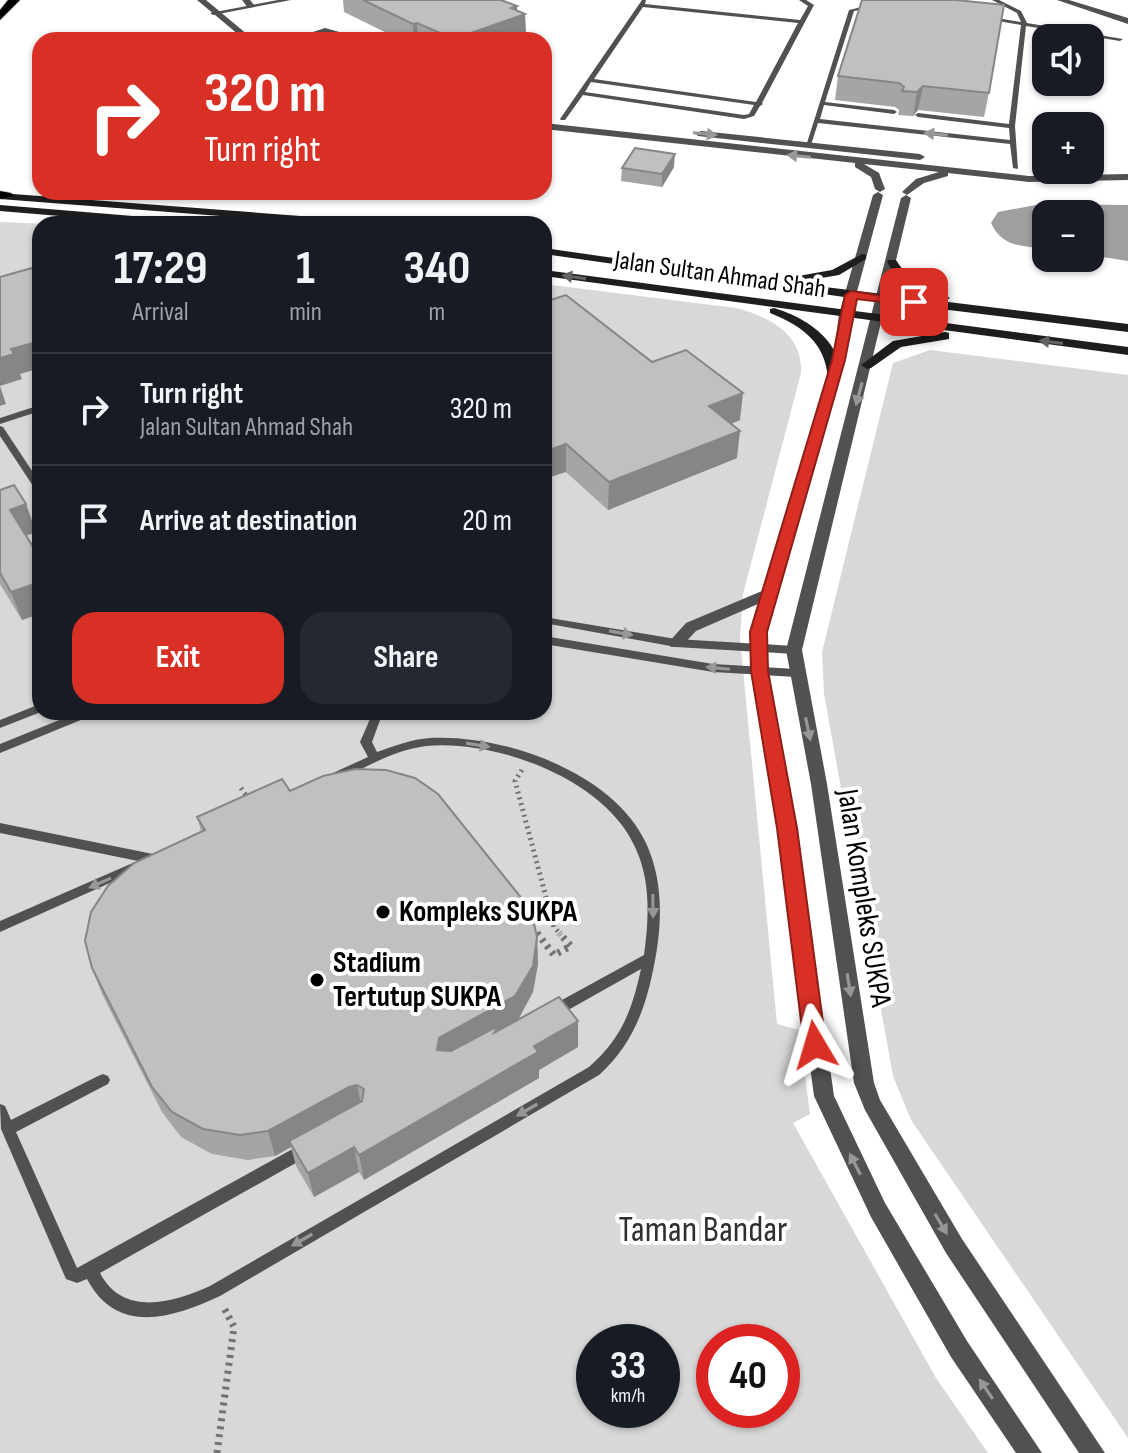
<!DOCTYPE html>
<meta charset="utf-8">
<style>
:root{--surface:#171b24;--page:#242831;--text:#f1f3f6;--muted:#9ea1a6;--line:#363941;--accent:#d93025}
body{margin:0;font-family:"Sofia Sans Condensed",sans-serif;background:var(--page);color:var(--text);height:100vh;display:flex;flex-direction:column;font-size:30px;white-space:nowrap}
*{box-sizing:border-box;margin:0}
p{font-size:26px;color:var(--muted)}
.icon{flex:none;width:44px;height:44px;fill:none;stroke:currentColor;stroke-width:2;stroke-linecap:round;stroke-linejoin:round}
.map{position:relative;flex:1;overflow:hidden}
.details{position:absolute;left:32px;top:216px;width:520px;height:504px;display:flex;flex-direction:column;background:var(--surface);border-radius:24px;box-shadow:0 2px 6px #0004}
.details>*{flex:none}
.hud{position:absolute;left:32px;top:32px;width:520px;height:168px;border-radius:24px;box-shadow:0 2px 6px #0004;background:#d93025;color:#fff;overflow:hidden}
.controls{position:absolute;left:1032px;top:24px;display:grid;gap:16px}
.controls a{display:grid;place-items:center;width:72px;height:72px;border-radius:16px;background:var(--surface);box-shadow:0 2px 6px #0004;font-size:40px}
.speed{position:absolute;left:576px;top:1324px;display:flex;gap:16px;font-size:40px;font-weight:700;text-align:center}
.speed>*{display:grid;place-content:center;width:104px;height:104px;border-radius:50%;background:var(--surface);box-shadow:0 2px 6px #0004;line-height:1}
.speed small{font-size:20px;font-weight:400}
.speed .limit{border:12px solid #d22;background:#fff;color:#111}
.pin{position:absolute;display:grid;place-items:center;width:68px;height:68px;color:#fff;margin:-34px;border-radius:16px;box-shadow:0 4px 12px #0006}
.me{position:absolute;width:88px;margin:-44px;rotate:353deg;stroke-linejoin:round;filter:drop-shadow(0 0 6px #0008)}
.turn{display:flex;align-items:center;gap:28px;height:168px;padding:0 40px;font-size:36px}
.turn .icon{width:104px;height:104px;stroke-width:2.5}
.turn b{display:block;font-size:56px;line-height:68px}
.eta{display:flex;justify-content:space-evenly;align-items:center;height:136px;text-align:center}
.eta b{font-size:48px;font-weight:700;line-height:56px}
.button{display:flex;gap:16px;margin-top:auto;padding:16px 40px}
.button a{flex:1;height:92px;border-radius:24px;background:var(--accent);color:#fff;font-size:32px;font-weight:700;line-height:92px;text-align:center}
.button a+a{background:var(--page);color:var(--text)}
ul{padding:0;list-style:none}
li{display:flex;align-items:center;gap:24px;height:112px;padding:0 40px;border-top:2px solid var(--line)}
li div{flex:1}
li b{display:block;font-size:30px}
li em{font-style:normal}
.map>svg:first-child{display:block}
.green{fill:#d8d8d8;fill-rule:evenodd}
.water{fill:#9f9f9f}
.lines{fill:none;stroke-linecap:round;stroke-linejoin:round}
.trunk-casing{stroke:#dbdbdb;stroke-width:2}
.path-far1{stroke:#737373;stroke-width:5;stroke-dasharray:2 4;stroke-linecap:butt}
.path{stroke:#737373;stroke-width:7;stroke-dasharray:3 5;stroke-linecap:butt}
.service{fill:#515151;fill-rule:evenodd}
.minor{fill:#515151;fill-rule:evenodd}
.tertiary{fill:#515151;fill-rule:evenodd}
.secondary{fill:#1e1e1e;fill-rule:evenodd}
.trunk{fill:#000;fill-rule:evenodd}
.wall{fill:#a5a5a5}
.shaded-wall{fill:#868686}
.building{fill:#c0c0c0;stroke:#868686;stroke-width:2}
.oneway{fill:#979797}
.oneway2{fill:#626262}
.route{fill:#d93025;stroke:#8d1f18;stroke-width:2}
.poi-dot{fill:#000;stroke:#fff;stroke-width:3}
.labels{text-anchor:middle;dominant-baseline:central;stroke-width:8;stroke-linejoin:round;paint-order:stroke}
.far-street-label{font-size:26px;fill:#000;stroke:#fff}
.street-label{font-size:30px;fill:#000;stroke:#fff}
.poi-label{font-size:30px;font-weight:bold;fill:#000;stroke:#fff;text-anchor:start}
.near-park-label{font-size:36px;fill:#2f2f2f;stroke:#fff}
</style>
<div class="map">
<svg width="1128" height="1453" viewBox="0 0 1128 1453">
<rect width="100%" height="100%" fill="#fff"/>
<g class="green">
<path d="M 0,222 L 48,224 L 40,224 L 40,712 L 544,712 L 544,284 L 736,308 C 770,317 803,334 801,373 L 743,594 L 740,638 L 777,1024 L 799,1030 L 810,1114 L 793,1123 L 936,1378 L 988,1453 L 0,1453 ZM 594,1342 L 662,1342 L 662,1410 L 594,1410 ZM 714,1342 L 782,1342 L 782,1410 L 714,1410 Z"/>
<path d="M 930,350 L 1128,375 L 1128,1438 L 911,1120 L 893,1076 L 824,694 L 822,652 L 893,363 Z"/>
</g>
<path class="water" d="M 1041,204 L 1128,205 L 1128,261 L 1090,255 L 1090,214 L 1046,214 L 1046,249 C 1022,246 1002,247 991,223 L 998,212 Z"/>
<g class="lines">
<g class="trunk-casing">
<g id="trunk">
<path d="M 8,0 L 20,0 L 0,20 L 0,10 Z"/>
<path d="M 0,191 L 11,193 L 13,196 L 0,199 Z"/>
</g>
</g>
<g class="path-far1">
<path d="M 522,770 L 515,781 L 554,927 L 561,935"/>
<path d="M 241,788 L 249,800"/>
<path d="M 533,928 L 538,935"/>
</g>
<g class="path">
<path d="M 537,933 L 554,955 L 571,946 L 559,933"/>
<path d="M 217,1453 L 234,1327 L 223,1306"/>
</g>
<g class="service">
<path d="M 278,0 L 291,0 L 213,15 L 210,13 Z"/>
<path d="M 642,0 L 646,0 L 645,4 L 800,20 L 808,6 L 799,0 L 806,0 L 814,5 L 762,103 L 763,104 L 760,106 L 754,116 L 744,119 L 583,95 L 565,120 L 561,120 L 560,119 ZM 643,7 L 798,23 L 756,102 L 594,79 ZM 591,82 L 754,105 L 749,114 L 744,115 L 585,92 Z"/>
<path d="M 992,0 L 999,0 L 1021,11 L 1027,23 L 1123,39 L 1120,41 L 1026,26 L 1015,126 L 1018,169 L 1013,168 L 1010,144 L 818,123 L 811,145 L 806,146 L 849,10 L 874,4 L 876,7 L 854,11 L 825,102 L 894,110 L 897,112 L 894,114 L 824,105 L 820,119 L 1010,140 L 1009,128 L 918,117 L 915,115 L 918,113 L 1009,124 L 1021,25 L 987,19 L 990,17 L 1021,22 L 1017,13 Z"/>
<path d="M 325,28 L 364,39 L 365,40 C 351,40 340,33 327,32 C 315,32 302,40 289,40 Z"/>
<path d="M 40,405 L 40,411 L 0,424 L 0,418 Z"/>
<path d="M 0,426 L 3,427 L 40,483 L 40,493 L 37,492 L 0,436 Z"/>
<path d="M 544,617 L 676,639 L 794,646 L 799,650 L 794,654 L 676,647 L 544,623 Z"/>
<path d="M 544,636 L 713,664 L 796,669 L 801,673 L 796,677 L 713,672 L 544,644 Z"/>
<path d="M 40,704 L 41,712 L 0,728 L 0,720 Z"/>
<path d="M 79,712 L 94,712 L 93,715 L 0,753 L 0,744 Z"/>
<path d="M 373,712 L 383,712 L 372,742 L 377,752 C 394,746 412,739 430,738 C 503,734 613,772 646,843 C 665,884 662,931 652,975 C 644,1014 629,1048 599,1075 L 220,1296 C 173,1318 117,1336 87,1279 L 77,1283 L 66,1279 L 1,1129 L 0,1104 L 5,1106 L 11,1120 L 98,1076 L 103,1074 L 108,1076 L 110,1080 L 108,1084 L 16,1132 L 77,1268 L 300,1145 L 305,1143 L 310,1145 L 312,1150 L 310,1155 L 100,1273 C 123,1317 172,1303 210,1286 L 589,1067 C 622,1038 632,1010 641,969 L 561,1014 L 556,1016 L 551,1014 L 549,1010 L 551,1006 L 644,955 C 649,919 651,880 635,847 C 605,779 495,739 426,746 C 395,750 368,766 341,779 L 333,779 L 331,776 L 333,773 L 368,757 L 360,742 Z"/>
<path d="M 0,823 L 153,854 L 157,856 L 159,859 L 157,862 L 153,864 L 0,833 Z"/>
<path d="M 135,862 L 139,864 L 141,867 L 139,870 L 0,932 L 0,921 Z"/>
</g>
<g class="minor">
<path d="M 197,0 L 206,0 L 254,40 L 245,40 Z"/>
<path d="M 242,0 L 250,0 L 255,6 L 248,8 Z"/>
<path d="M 1057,0 L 1069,0 L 1128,18 L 1128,24 Z"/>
<path d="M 544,123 L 1029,176 L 1128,174 L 1128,180 L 1029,182 L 948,173 L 948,176 L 924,183 L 907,195 L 902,192 L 916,179 L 939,172 L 864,164 L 879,173 L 885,189 L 880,192 L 875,189 L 871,177 L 855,167 L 855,163 L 544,129 Z"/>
<path d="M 701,131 L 920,154 L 925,157 L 920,160 L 698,136 L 696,134 Z"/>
</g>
<g class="tertiary">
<path d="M 878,192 L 883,195 L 851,314 L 845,360 L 768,620 L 768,671 L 796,828 L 834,1096 L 885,1203 L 967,1341 L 1042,1453 L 1016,1453 L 951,1357 L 871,1217 L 814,1096 L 778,828 L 752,671 L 754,620 L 758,604 L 696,631 L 681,647 L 671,647 L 668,643 L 686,623 L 762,591 L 833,360 L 839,314 L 873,195 Z"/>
<path d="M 906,195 L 911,198 L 802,650 L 827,784 L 874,1083 L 880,1100 L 962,1239 L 1105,1453 L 1079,1453 L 946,1253 L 865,1110 L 854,1083 L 811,784 L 786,650 L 901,198 Z"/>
</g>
<g class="secondary">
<path d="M 0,193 L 366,221 L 371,224 L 325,224 L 0,199 Z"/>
<path d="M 0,205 L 193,221 L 198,224 L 155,224 L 0,211 Z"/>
<path d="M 544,248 L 788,283 L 787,278 L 832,270 L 862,254 L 866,255 L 866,259 L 839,275 L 792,283 L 1128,324 L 1128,332 L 851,298 L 544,254 Z"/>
<path d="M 888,260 L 896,260 C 912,286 927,284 950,298 L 944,301 C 919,295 900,285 887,262 Z"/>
<path d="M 544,270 L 1128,347 L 1128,355 L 544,276 Z"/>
<path d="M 774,308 C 805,317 847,343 838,381 L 834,382 L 828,378 C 825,342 802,326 770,313 L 770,309 Z"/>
<path d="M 945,332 L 949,333 L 949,339 L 901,347 L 871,368 L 867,369 L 861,365 L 893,341 Z"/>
</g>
<use href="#trunk" class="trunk"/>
</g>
<g class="wall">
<path d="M 343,0 L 501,0 L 517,11 L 525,14 L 526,37 L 516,40 L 401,40 L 344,12 Z"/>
<path d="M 838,76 L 989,93 L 984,117 L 918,110 L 913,116 L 898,115 L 899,110 L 895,107 L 835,100 Z"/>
<path d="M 674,167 L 662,187 L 621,181 L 622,168 Z"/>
<path d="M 544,302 L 652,362 L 740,420 L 731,424 L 737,458 L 608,510 L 566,472 Z"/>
<path d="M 0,490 L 26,504 L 36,532 L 26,536 L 22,620 L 0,584 Z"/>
<path d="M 290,791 L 537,937 L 538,964 L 533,992 L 517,1020 L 578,1047 L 539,1070 L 539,1078 L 364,1180 L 359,1172 L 314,1197 L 296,1166 L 291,1147 L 275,1156 L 248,1160 L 212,1154 L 181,1137 L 162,1112 L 102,994 L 92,968 L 201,831 L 197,817 Z"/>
</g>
<g class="shaded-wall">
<path d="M 517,6 L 517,17 L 525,14 L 526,37 L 516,40 L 454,40 L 454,39 Z"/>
<path d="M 417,23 L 418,40 L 414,40 L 413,24 Z"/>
<path d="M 923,86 L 918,110 L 913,116 L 917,92 Z"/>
<path d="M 675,154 L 674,167 L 662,187 L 662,174 Z"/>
<path d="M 40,341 L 40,368 L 20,374 L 22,379 L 0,386 L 6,404 L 0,406 L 0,358 L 11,349 Z"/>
<path d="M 743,393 L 740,420 L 706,434 L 709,406 Z"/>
<path d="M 740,431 L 737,458 L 608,510 L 609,482 Z"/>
<path d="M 566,444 L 566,472 L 544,479 L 544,452 Z"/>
<path d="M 26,504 L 36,532 L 20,538 L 10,510 Z"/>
<path d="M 40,582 L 40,614 L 22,620 L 11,592 Z"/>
<path d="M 537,937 L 538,964 L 533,992 L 517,1022 L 442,1063 L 437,1050 L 439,1038 Z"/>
<path d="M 578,1021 L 578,1047 L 539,1070 L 539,1078 L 364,1180 L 359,1155 L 534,1046 Z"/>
<path d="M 357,1085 L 362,1110 L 289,1141 L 291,1147 L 275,1156 L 268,1131 L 349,1087 Z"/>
<path d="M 354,1147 L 359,1172 L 314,1197 L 308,1173 Z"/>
</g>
<g class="building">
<path d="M 363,0 L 501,0 L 517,6 L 511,8 L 525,14 L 454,39 L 417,23 L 413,24 Z"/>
<path d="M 862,0 L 956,0 L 1004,5 L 989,93 L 923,86 L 917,92 L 902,91 L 904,87 L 899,83 L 838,76 Z"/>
<path d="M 635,148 L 675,154 L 662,174 L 622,168 Z"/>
<path d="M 32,268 L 40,278 L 40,341 L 11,349 L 14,354 L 0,358 L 0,277 Z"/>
<path d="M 566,295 L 652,362 L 686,350 L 743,393 L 709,406 L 740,431 L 609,482 L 566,444 L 544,452 L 544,302 Z"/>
<path d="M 14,485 L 26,504 L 10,510 L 40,558 L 40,582 L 11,592 L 0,573 L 0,490 Z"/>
<path d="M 355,769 L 386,770 L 415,778 L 438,794 L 531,910 L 537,937 L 533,966 L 515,996 L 439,1038 L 437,1050 L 451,1051 L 498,1026 L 494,1033 L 559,997 L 578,1021 L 534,1046 L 538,1052 L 359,1155 L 354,1147 L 308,1173 L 289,1141 L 362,1101 L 364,1089 L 357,1085 L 349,1087 L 268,1131 L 240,1135 L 203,1129 L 172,1112 L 152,1087 L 92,968 L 85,941 L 91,912 L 108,886 L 134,863 L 205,830 L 197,817 L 282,779 L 290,791 L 323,776 Z"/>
</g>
<defs><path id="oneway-solid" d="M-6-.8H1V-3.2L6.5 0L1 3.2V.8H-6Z" transform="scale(2)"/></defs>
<g class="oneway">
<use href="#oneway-solid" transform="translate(705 134) rotate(6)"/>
<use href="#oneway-solid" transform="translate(936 134) rotate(-174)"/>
<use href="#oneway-solid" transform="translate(799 156) rotate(-174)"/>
<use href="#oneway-solid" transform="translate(859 394) rotate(105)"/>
<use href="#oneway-solid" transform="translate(621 633) rotate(10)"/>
<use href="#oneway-solid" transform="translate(718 668) rotate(-174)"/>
<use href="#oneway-solid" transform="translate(808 729) rotate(78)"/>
<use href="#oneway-solid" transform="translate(478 745) rotate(9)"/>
<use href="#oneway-solid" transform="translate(100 883) rotate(156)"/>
<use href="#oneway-solid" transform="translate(653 906) rotate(89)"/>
<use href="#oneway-solid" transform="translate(849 985) rotate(81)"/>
<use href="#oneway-solid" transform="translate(527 1110) rotate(150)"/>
<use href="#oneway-solid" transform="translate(855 1164) rotate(-117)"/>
<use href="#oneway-solid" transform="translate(941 1224) rotate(59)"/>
<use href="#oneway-solid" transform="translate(302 1240) rotate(150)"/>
<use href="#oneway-solid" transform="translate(986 1389) rotate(-124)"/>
</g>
<g class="oneway2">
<use href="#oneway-solid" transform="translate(574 277) rotate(-172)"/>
<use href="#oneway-solid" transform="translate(1051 342) rotate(-173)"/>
</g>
<path class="route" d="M 851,291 L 921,302 L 914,306 L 857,299 L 845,360 L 767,632 L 768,671 L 797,828 L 826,1045 L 823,1052 L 815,1055 L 807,1052 L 804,1045 L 777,828 L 751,671 L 750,632 L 832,360 L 845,295 Z"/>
<g class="poi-dot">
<circle cx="383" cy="912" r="8"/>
<circle cx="317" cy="980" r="8"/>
</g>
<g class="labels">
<g class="far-street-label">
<text transform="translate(720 275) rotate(8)">Jalan Sultan Ahmad Shah</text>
</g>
<g class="street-label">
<text transform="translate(864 898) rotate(81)">Jalan Kompleks SUKPA</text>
</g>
<g class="poi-label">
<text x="399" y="912">Kompleks SUKPA</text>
<text x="333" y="963">Stadium<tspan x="333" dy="34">Tertutup SUKPA</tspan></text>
</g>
<g class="near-park-label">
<text x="703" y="1230">Taman Bandar</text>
</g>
</g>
</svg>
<div class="controls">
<a><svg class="icon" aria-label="sound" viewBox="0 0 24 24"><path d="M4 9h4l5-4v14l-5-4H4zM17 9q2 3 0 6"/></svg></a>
<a>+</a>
<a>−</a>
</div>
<div class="speed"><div>33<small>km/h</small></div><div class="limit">40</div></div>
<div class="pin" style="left:914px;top:302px;background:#d93025"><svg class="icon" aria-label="arrive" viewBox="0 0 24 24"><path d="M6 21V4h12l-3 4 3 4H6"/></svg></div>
<svg class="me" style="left:815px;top:1045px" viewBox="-20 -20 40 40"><path d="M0-17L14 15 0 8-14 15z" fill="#d93025" stroke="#fff" stroke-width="4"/></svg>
<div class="hud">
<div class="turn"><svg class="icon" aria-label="right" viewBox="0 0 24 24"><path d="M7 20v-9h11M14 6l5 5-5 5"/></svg><div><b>320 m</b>Turn right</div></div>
</div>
<section class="details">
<div class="eta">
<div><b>17:29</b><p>Arrival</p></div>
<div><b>1</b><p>min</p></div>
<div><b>340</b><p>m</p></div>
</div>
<ul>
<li><svg class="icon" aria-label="right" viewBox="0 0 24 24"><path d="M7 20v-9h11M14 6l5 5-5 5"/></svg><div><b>Turn right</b><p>Jalan Sultan Ahmad Shah</p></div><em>320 m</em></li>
<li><svg class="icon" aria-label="arrive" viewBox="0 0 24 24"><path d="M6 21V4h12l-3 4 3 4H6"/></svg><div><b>Arrive at destination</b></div><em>20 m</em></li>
</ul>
<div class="button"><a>Exit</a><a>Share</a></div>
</section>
</div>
